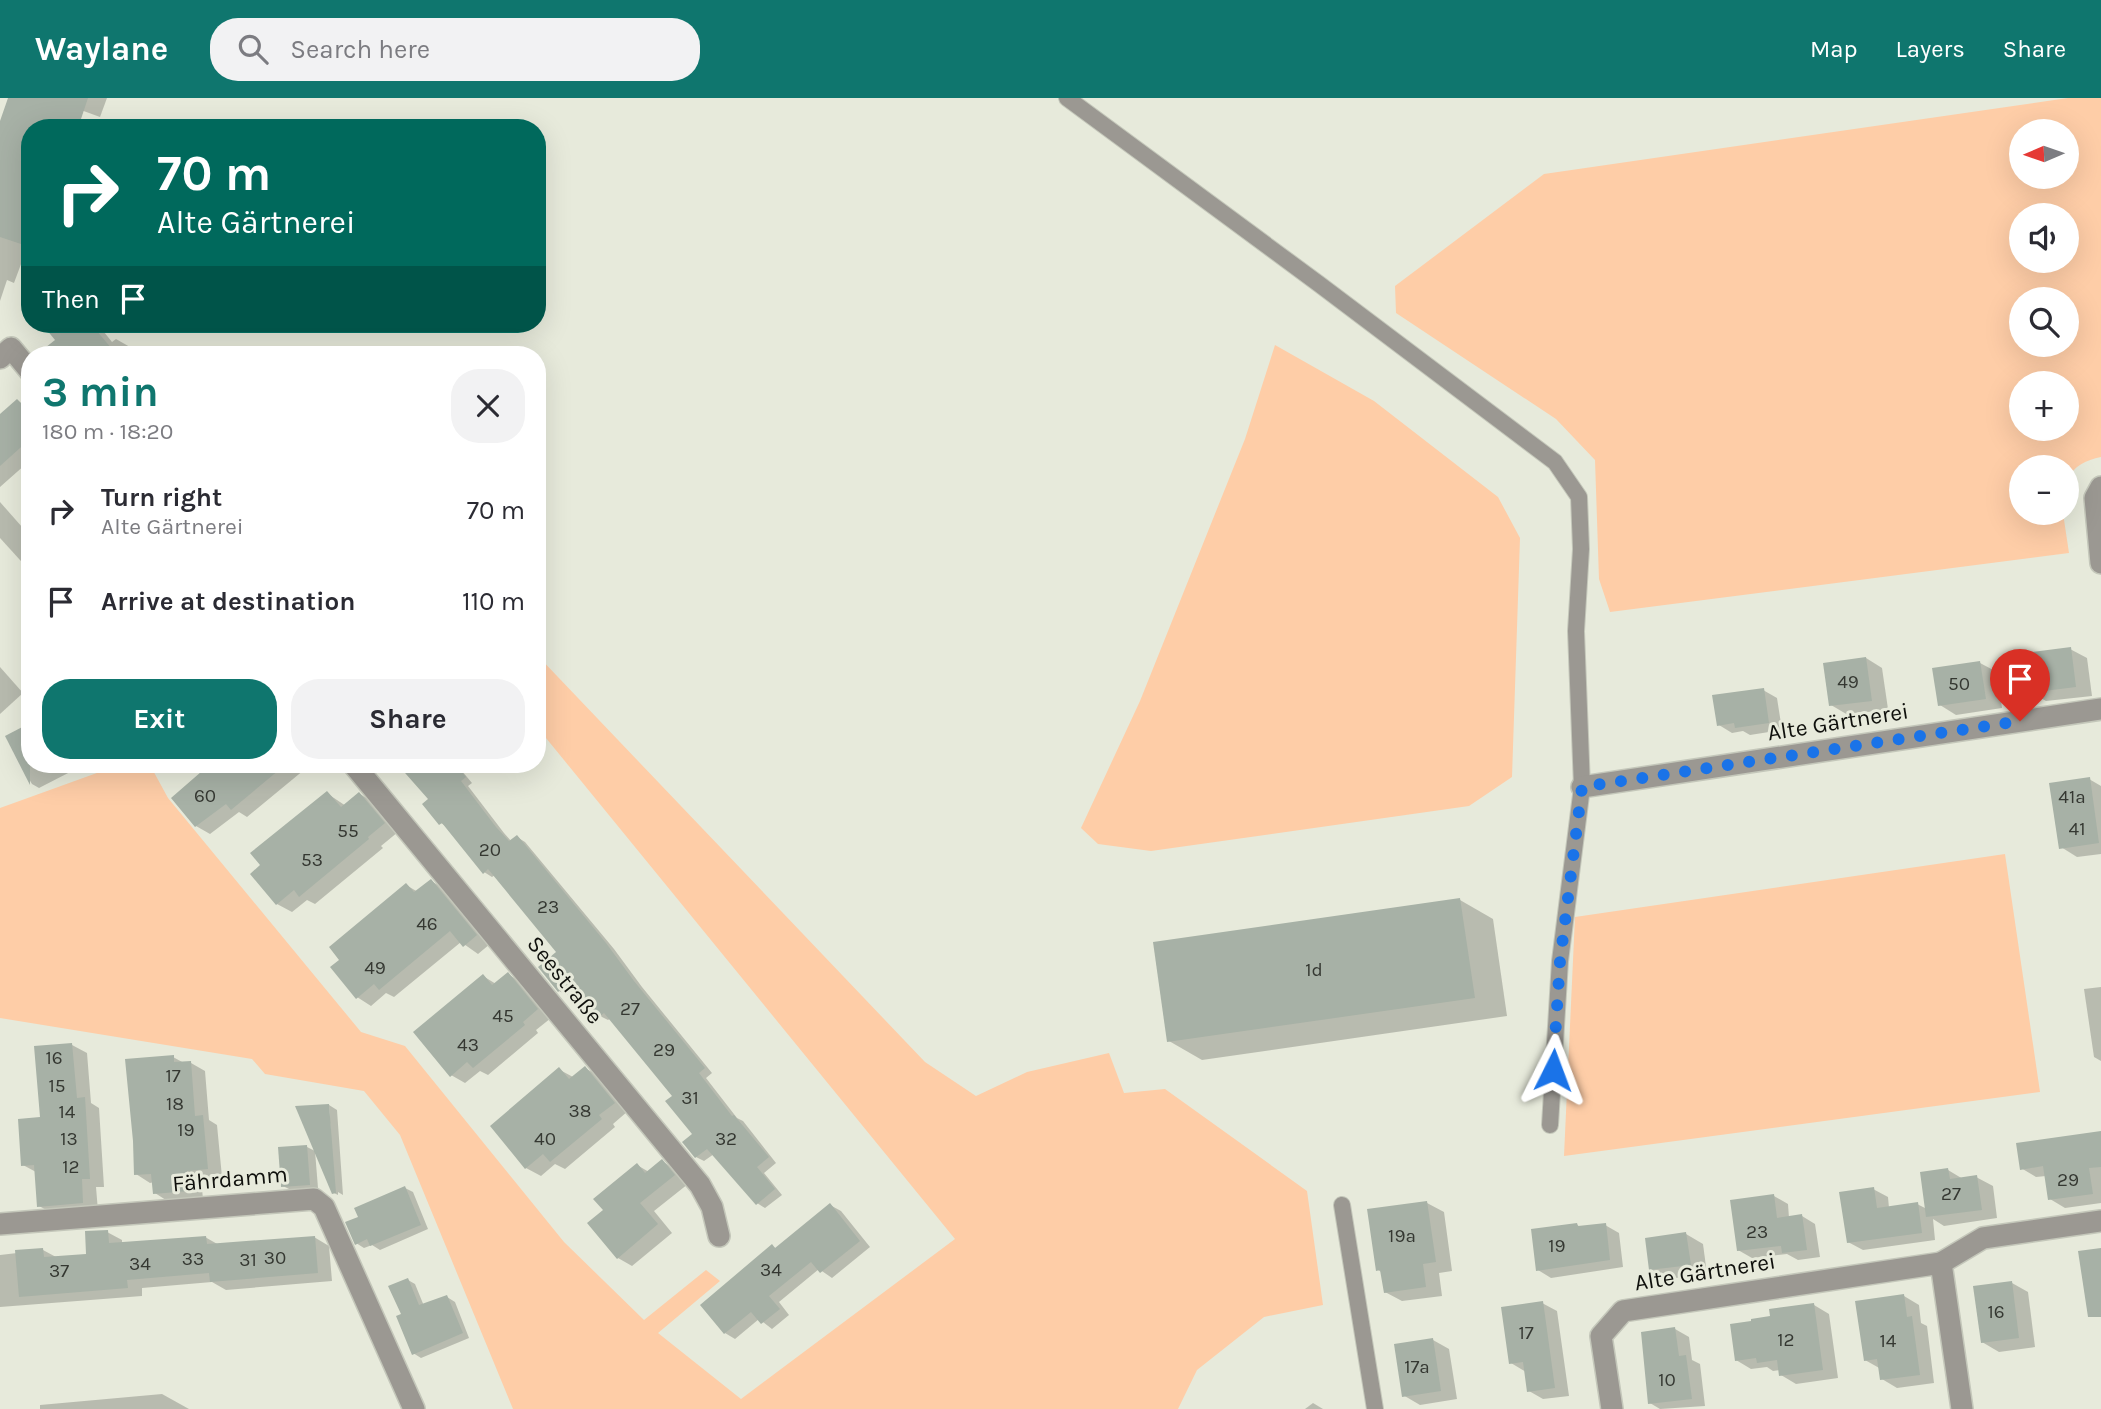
<!DOCTYPE html>
<meta charset="utf-8">
<style>
:root{--surface:#fff;--page:#f2f2f3;--text:#2b2b33;--muted:#7c7c81;--accent:#0f766e}
body{margin:0;font-family:Karla,sans-serif;background:var(--page);color:var(--text);height:100vh;display:flex;flex-direction:column;font-size:26px;white-space:nowrap}
*{box-sizing:border-box;margin:0}
p{font-size:23px;color:var(--muted)}
.icon{flex:none;width:38px;height:38px;fill:none;stroke:currentColor;stroke-width:2;stroke-linecap:round;stroke-linejoin:round}
.map{position:relative;flex:1;overflow:hidden}
.panel{position:absolute;left:21px;top:248px;width:525px;height:427px;display:flex;flex-direction:column;background:var(--surface);border-radius:28px;box-shadow:0 7px 28px #0002}
.panel>*{flex:none}
.banner{position:absolute;left:21px;top:21px;width:525px;height:214px;border-radius:28px;box-shadow:0 7px 28px #0002;background:#00695c;color:#fff;overflow:hidden}
.needle{width:46px;rotate:268deg}
.fabs{position:absolute;left:2009px;top:21px;display:grid;gap:14px}
.fabs a{display:grid;place-items:center;width:70px;height:70px;border-radius:50%;background:var(--surface);box-shadow:0 7px 28px #0002;font-size:35px}
.pin{position:absolute;display:grid;place-items:center;width:60px;height:60px;color:#fff;margin:-72px -30px;border-radius:50% 50% 50% 0;rotate:-45deg;box-shadow:0 0 7px #0007}
.pin .icon{rotate:45deg}
.me{position:absolute;width:77px;margin:-38px;rotate:3deg;stroke-linejoin:round;filter:drop-shadow(0 0 5px #0008)}
.turn{display:flex;align-items:center;gap:24px;height:147px;padding:0 21px;font-size:32px}
.turn .icon{width:91px;height:91px;stroke-width:2.5}
.turn b{display:block;font-size:49px;line-height:60px}
.then{display:flex;align-items:center;height:66px;padding:0 21px;background:#0003;gap:14px;font-size:26px}
.round{display:grid;place-items:center;flex:none;width:74px;height:74px;border-radius:28px;background:var(--page)}
.headline{display:flex;align-items:center;justify-content:space-between;height:119px;padding:0 21px}
h1{font-size:42px;font-weight:700;line-height:52px;color:var(--accent)}
.cta{display:flex;gap:14px;margin-top:auto;padding:14px 21px}
.cta a{flex:1;height:80px;border-radius:28px;background:var(--accent);color:#fff;font-size:28px;font-weight:700;line-height:80px;text-align:center}
.cta a+a{background:var(--page);color:var(--text)}
ul{padding:0;list-style:none}
li{display:flex;align-items:center;gap:21px;height:91px;padding:0 21px}
li div{flex:1}
li b{display:block;font-size:26px}
li em{font-style:normal}
header{display:flex;align-items:center;gap:42px;box-sizing:border-box;height:98px;padding:0 35px;background:var(--accent);color:#fff}
header strong{font-size:33px}
nav{display:flex;gap:38px;margin-inline-start:auto;font-size:24px}
.search{width:490px;height:63px;background:var(--page);display:flex;align-items:center;gap:18px;box-sizing:border-box;padding:0 24px;border-radius:28px;color:var(--muted);font-size:26px}
.map>svg:first-child{display:block}
.green{fill:#fecda7;fill-rule:evenodd}
.shadow{fill:#0003}
.building{fill:#a7b1a6}
.lines{fill:none;stroke-linecap:round;stroke-linejoin:round}
.lane-casing{stroke:#c4c7ba;stroke-width:18}
.street-casing{stroke:#c4c7ba;stroke-width:24}
.lane{stroke:#9b9892;stroke-width:16}
.street{stroke:#9b9892;stroke-width:21}
.route{stroke:#1a73e8;stroke-width:12;stroke-dasharray:0 21.6}
.labels{text-anchor:middle;dominant-baseline:central;stroke-width:6;stroke-linejoin:round;paint-order:stroke}
.number-label{font-size:19px;fill:#353832}
.street-label{font-size:23px;fill:#0f100c;stroke:#e7eadb}
</style>
<header>
<strong>Waylane</strong>
<div class="search"><svg class="icon" aria-label="search" viewBox="0 0 24 24"><circle cx="10" cy="10" r="6"/><path d="M15 15l6 6"/></svg>Search here</div>
<nav><a>Map</a><a>Layers</a><a>Share</a></nav>
</header>
<div class="map">
<svg width="2101" height="1311" viewBox="0 0 2101 1311">
<rect width="100%" height="100%" fill="#e7eadb"/>
<g class="green">
<path d="M 2068,0 L 2101,0 L 2101,359 C 2086,362 2073,368 2067,383 L 2067,369 L 2021,369 L 2021,415 L 2063,415 L 2069,455 L 1610,514 L 1599,481 L 1595,362 L 1556,321 L 1396,215 L 1395,188 L 1544,76 ZM 2021,33 L 2067,33 L 2067,79 L 2021,79 ZM 2021,117 L 2067,117 L 2067,163 L 2021,163 ZM 2021,201 L 2067,201 L 2067,247 L 2021,247 ZM 2021,285 L 2067,285 L 2067,331 L 2021,331 Z"/>
<path d="M 1275,247 L 1374,303 L 1498,399 L 1520,440 L 1512,679 L 1469,708 L 1151,753 L 1098,746 L 1081,730 L 1140,603 L 1245,341 Z"/>
<path d="M 537,557 L 925,964 L 976,998 L 1027,974 L 1109,955 L 1124,995 L 1165,991 L 1307,1093 L 1323,1207 L 1264,1219 L 1197,1272 L 1178,1311 L 513,1311 L 400,1037 L 364,993 L 265,976 L 252,961 L 0,920 L 0,710 L 119,667 L 150,667 L 168,700 L 361,934 L 405,948 L 564,1144 L 644,1222 L 706,1172 L 720,1183 L 658,1235 L 741,1301 L 955,1141 L 537,629 Z"/>
<path d="M 2005,756 L 2040,994 L 1564,1058 L 1575,819 Z"/>
</g>
<g class="shadow">
<path d="M 48,0 L 107,0 L 100,19 Z"/>
<path d="M 0,28 L 30,35 L 30,151 L 27,150 L 14,185 L 7,182 L 0,203 Z"/>
<path d="M 62,226 L 93,226 L 104,234 L 112,244 L 116,241 L 130,249 L 137,257 L 41,257 L 57,242 L 51,235 Z"/>
<path d="M 17,303 L 30,310 L 30,370 L 26,366 L 0,389 L 0,319 Z"/>
<path d="M 0,404 L 30,438 L 30,473 L 0,440 Z"/>
<path d="M 2070,551 L 2087,560 L 2092,598 L 2046,603 L 2030,594 Z"/>
<path d="M 1866,560 L 1882,570 L 1888,611 L 1848,617 L 1831,607 Z"/>
<path d="M 1980,565 L 1997,574 L 2002,610 L 1956,617 L 1940,607 Z"/>
<path d="M 0,569 L 23,595 L 0,616 Z"/>
<path d="M 1763,592 L 1777,600 L 1782,632 L 1750,637 L 1743,633 L 1732,635 L 1719,627 Z"/>
<path d="M 16,659 L 30,667 L 71,667 L 74,672 L 39,690 L 32,686 Z"/>
<path d="M 225,667 L 310,667 L 247,719 L 239,714 L 210,736 L 196,728 L 208,681 Z"/>
<path d="M 401,667 L 457,667 L 472,685 L 468,688 L 504,735 L 511,743 L 517,739 L 525,744 L 614,851 L 642,889 L 712,975 L 706,980 L 737,1020 L 743,1023 L 776,1065 L 764,1075 L 782,1097 L 765,1110 L 757,1105 L 714,1056 L 704,1063 L 696,1059 L 695,1036 L 674,998 L 611,920 L 608,922 L 600,918 L 577,889 L 567,897 L 559,893 L 558,855 L 495,777 L 492,779 L 484,774 L 449,730 L 441,725 L 430,702 Z"/>
<path d="M 2089,681 L 2101,688 L 2101,756 L 2077,759 L 2061,749 Z"/>
<path d="M 328,696 L 346,708 L 360,696 L 374,705 L 398,734 L 381,748 L 383,750 L 315,806 L 307,802 L 292,814 L 277,806 L 253,776 L 263,768 Z"/>
<path d="M 431,783 L 445,791 L 490,846 L 478,856 L 461,844 L 394,899 L 386,895 L 371,908 L 357,899 L 342,862 L 406,787 L 418,794 Z"/>
<path d="M 1460,802 L 1493,821 L 1507,918 L 1202,962 L 1169,943 Z"/>
<path d="M 508,876 L 522,885 L 551,920 L 536,932 L 538,935 L 488,977 L 480,973 L 465,985 L 451,977 L 483,878 L 496,886 Z"/>
<path d="M 2101,889 L 2101,963 L 2094,959 L 2084,891 Z"/>
<path d="M 72,947 L 87,955 L 91,1005 L 99,1010 L 104,1089 L 96,1089 L 98,1113 L 54,1116 L 39,1108 L 36,1074 L 23,1067 Z"/>
<path d="M 173,959 L 184,965 L 191,965 L 205,973 L 209,1022 L 217,1027 L 222,1079 L 201,1081 L 203,1101 L 169,1104 L 155,1095 L 154,1084 L 150,1085 L 136,1076 Z"/>
<path d="M 585,970 L 599,978 L 628,1013 L 613,1026 L 615,1029 L 565,1071 L 555,1066 L 541,1078 L 526,1070 L 492,1028 L 560,972 L 573,979 Z"/>
<path d="M 329,1007 L 337,1012 L 343,1097 L 338,1094 L 338,1097 L 334,1095 Z"/>
<path d="M 2018,1047 L 2101,1062 L 2101,1105 L 2065,1110 L 2050,1101 L 2046,1078 L 2036,1079 L 2021,1070 Z"/>
<path d="M 307,1049 L 315,1053 L 318,1090 L 291,1092 L 283,1088 Z"/>
<path d="M 662,1063 L 676,1072 L 688,1086 L 654,1113 L 672,1135 L 632,1168 L 618,1160 L 637,1067 L 649,1074 Z"/>
<path d="M 1948,1072 L 1963,1081 L 1976,1079 L 1993,1088 L 1997,1120 L 1944,1128 L 1933,1121 L 1935,1142 L 1863,1152 L 1848,1144 L 1873,1091 L 1888,1099 L 1889,1110 L 1917,1106 L 1927,1111 Z"/>
<path d="M 405,1090 L 413,1094 L 428,1131 L 380,1152 L 372,1147 L 364,1150 L 356,1145 L 360,1120 Z"/>
<path d="M 1774,1098 L 1788,1106 L 1789,1120 L 1802,1118 L 1815,1126 L 1820,1159 L 1798,1162 L 1787,1156 L 1752,1160 L 1738,1152 Z"/>
<path d="M 1427,1105 L 1444,1114 L 1452,1173 L 1439,1175 L 1442,1198 L 1402,1203 L 1385,1194 L 1383,1175 L 1378,1172 Z"/>
<path d="M 830,1107 L 841,1113 L 870,1149 L 832,1180 L 819,1171 L 779,1204 L 789,1217 L 772,1231 L 759,1221 L 735,1241 L 725,1235 L 772,1148 L 777,1151 Z"/>
<path d="M 1577,1127 L 1582,1130 L 1605,1127 L 1619,1135 L 1623,1169 L 1551,1180 L 1538,1172 Z"/>
<path d="M 107,1134 L 122,1142 L 122,1146 L 205,1139 L 219,1147 L 314,1139 L 329,1148 L 332,1183 L 226,1192 L 212,1184 L 142,1190 L 142,1198 L 0,1209 L 0,1157 L 43,1152 L 56,1159 L 88,1157 Z"/>
<path d="M 1686,1136 L 1703,1146 L 1707,1176 L 1667,1181 L 1651,1171 Z"/>
<path d="M 408,1182 L 415,1186 L 424,1208 L 447,1199 L 455,1204 L 469,1240 L 421,1260 L 413,1255 L 403,1217 Z"/>
<path d="M 2012,1185 L 2028,1194 L 2035,1249 L 1999,1254 L 1982,1244 Z"/>
<path d="M 1904,1198 L 1919,1207 L 1921,1225 L 1927,1228 L 1934,1285 L 1897,1290 L 1882,1281 L 1881,1271 L 1865,1262 Z"/>
<path d="M 1542,1205 L 1557,1213 L 1569,1298 L 1543,1301 L 1529,1293 L 1526,1274 L 1511,1265 Z"/>
<path d="M 1814,1207 L 1829,1216 L 1838,1280 L 1796,1286 L 1781,1277 L 1780,1272 L 1773,1273 L 1767,1269 L 1751,1271 L 1736,1262 L 1772,1219 Z"/>
<path d="M 1675,1231 L 1689,1239 L 1692,1262 L 1700,1266 L 1705,1308 L 1660,1311 L 1650,1305 Z"/>
<path d="M 1433,1242 L 1449,1251 L 1457,1301 L 1420,1307 L 1403,1297 Z"/>
<path d="M 162,1296 L 189,1311 L 40,1311 L 40,1307 Z"/>
<path d="M 1313,1305 L 1323,1311 L 1305,1311 Z"/>
</g>
<g class="building">
<path d="M 8,0 L 88,0 L 78,30 L 30,30 L 30,149 L 0,139 L 0,23 Z"/>
<path d="M 42,226 L 91,226 L 117,257 L 36,257 L 55,242 Z"/>
<path d="M 17,301 L 30,314 L 30,341 L 0,368 L 0,316 Z"/>
<path d="M 2071,549 L 2076,589 L 2028,595 L 2023,555 Z"/>
<path d="M 1866,559 L 1872,603 L 1829,608 L 1823,565 Z"/>
<path d="M 1980,563 L 1986,601 L 1938,608 L 1932,570 Z"/>
<path d="M 1764,590 L 1769,625 L 1735,630 L 1734,625 L 1717,628 L 1712,597 Z"/>
<path d="M 30,625 L 30,687 L 5,638 Z"/>
<path d="M 209,667 L 285,667 L 231,712 L 226,706 L 195,729 L 171,700 Z"/>
<path d="M 398,667 L 456,667 L 466,679 L 461,683 L 496,729 L 509,743 L 517,737 L 606,845 L 634,883 L 705,970 L 699,975 L 732,1018 L 734,1017 L 769,1059 L 757,1069 L 775,1091 L 756,1107 L 707,1051 L 695,1060 L 682,1044 L 692,1036 L 665,1003 L 672,998 L 604,915 L 599,919 L 570,884 L 558,894 L 538,869 L 556,854 L 488,771 L 483,776 L 442,725 L 439,727 L 422,706 L 428,701 Z"/>
<path d="M 2090,679 L 2099,745 L 2059,751 L 2049,685 Z"/>
<path d="M 327,693 L 341,709 L 359,694 L 385,725 L 368,739 L 369,741 L 299,799 L 294,792 L 276,807 L 250,776 L 260,767 L 250,755 Z"/>
<path d="M 431,781 L 477,837 L 463,849 L 450,833 L 379,892 L 374,886 L 356,901 L 330,869 L 339,862 L 329,849 L 406,785 L 414,794 Z"/>
<path d="M 1460,800 L 1475,900 L 1167,944 L 1153,844 Z"/>
<path d="M 508,874 L 538,911 L 523,924 L 525,927 L 473,970 L 467,964 L 450,979 L 413,934 L 483,876 L 492,887 Z"/>
<path d="M 72,945 L 77,1000 L 85,999 L 90,1081 L 82,1081 L 83,1105 L 37,1109 L 34,1067 L 21,1068 L 18,1021 L 40,1019 L 34,948 Z"/>
<path d="M 174,957 L 174,964 L 191,963 L 195,1018 L 203,1017 L 208,1071 L 187,1073 L 189,1093 L 153,1096 L 151,1076 L 134,1077 L 133,1043 L 125,961 Z"/>
<path d="M 585,968 L 615,1005 L 599,1017 L 602,1021 L 550,1064 L 543,1056 L 525,1071 L 490,1028 L 559,969 L 569,981 Z"/>
<path d="M 329,1006 L 336,1095 L 332,1096 L 295,1008 Z"/>
<path d="M 2101,1033 L 2101,1069 L 2089,1070 L 2093,1096 L 2048,1102 L 2043,1068 L 2020,1072 L 2016,1045 Z"/>
<path d="M 307,1047 L 310,1087 L 281,1089 L 278,1049 Z"/>
<path d="M 662,1061 L 675,1077 L 640,1105 L 658,1126 L 617,1161 L 587,1125 L 603,1112 L 593,1101 L 637,1065 L 645,1075 Z"/>
<path d="M 1948,1070 L 1950,1081 L 1977,1077 L 1982,1112 L 1926,1119 L 1920,1074 Z"/>
<path d="M 405,1088 L 421,1127 L 370,1148 L 367,1141 L 355,1147 L 345,1124 L 358,1119 L 354,1110 Z"/>
<path d="M 1874,1089 L 1877,1110 L 1918,1104 L 1922,1135 L 1847,1145 L 1839,1094 Z"/>
<path d="M 1774,1096 L 1777,1120 L 1802,1116 L 1807,1152 L 1782,1155 L 1781,1148 L 1737,1153 L 1730,1102 Z"/>
<path d="M 1427,1103 L 1436,1164 L 1423,1166 L 1426,1189 L 1384,1195 L 1380,1172 L 1376,1173 L 1367,1111 Z"/>
<path d="M 830,1105 L 860,1143 L 820,1175 L 811,1164 L 769,1198 L 780,1211 L 761,1226 L 751,1214 L 724,1236 L 700,1207 L 772,1146 L 775,1150 Z"/>
<path d="M 1577,1125 L 1578,1128 L 1606,1125 L 1610,1162 L 1536,1173 L 1531,1131 Z"/>
<path d="M 108,1132 L 109,1145 L 206,1138 L 207,1146 L 315,1138 L 318,1175 L 210,1184 L 209,1175 L 127,1182 L 128,1190 L 19,1199 L 15,1152 L 43,1150 L 44,1159 L 86,1156 L 85,1133 Z"/>
<path d="M 1686,1134 L 1691,1167 L 1649,1172 L 1645,1140 Z"/>
<path d="M 2101,1150 L 2101,1219 L 2088,1219 L 2078,1153 Z"/>
<path d="M 408,1180 L 419,1207 L 447,1197 L 463,1235 L 412,1257 L 396,1218 L 401,1216 L 388,1188 Z"/>
<path d="M 2012,1183 L 2019,1240 L 1981,1245 L 1973,1188 Z"/>
<path d="M 1904,1196 L 1907,1219 L 1912,1218 L 1920,1277 L 1880,1282 L 1877,1261 L 1864,1263 L 1855,1203 Z"/>
<path d="M 1543,1203 L 1555,1290 L 1527,1294 L 1523,1264 L 1509,1266 L 1501,1209 Z"/>
<path d="M 1814,1205 L 1823,1272 L 1779,1278 L 1777,1262 L 1757,1265 L 1756,1260 L 1735,1263 L 1730,1226 L 1751,1223 L 1751,1221 L 1770,1218 L 1769,1211 Z"/>
<path d="M 1675,1229 L 1679,1258 L 1686,1257 L 1692,1301 L 1648,1306 L 1641,1234 Z"/>
<path d="M 1433,1240 L 1441,1293 L 1402,1299 L 1394,1246 Z"/>
</g>
<g class="lines">
<g class="lane-casing">
<g id="lane">
<path d="M 1067,0 L 1319,186 L 1555,364 L 1579,399 L 1581,451 L 1576,533 L 1582,689 L 1560,863 L 1550,1027"/>
<path d="M 1342,1107 L 1375,1311"/>
</g>
</g>
<g class="street-casing">
<g id="street">
<path d="M 0,260 L 11,250 L 30,273"/>
<path d="M 2101,389 L 2095,400 L 2101,465"/>
<path d="M 354,667 L 700,1087 L 712,1109 L 719,1138"/>
<path d="M 1582,689 L 2101,611"/>
<path d="M 0,1126 L 314,1101 L 324,1109 L 414,1311"/>
<path d="M 1941,1165 L 1983,1140 L 2101,1123"/>
<path d="M 1612,1311 L 1601,1238 L 1623,1213 L 1941,1165 L 1962,1311"/>
</g>
</g>
<use href="#lane" class="lane"/>
<use href="#street" class="street"/>
</g>
<g class="lines">
<path class="route" d="M 1553,972 L 1560,863 L 1582,689 L 2020,623"/>
</g>
<g class="labels">
<g class="number-label">
<text x="1848" y="584">49</text>
<text x="1959" y="586">50</text>
<text x="205" y="698">60</text>
<text x="2072" y="699">41a</text>
<text x="2077" y="731">41</text>
<text x="348" y="733">55</text>
<text x="490" y="752">20</text>
<text x="312" y="762">53</text>
<text x="548" y="809">23</text>
<text x="427" y="826">46</text>
<text x="375" y="870">49</text>
<text x="1314" y="872">1d</text>
<text x="630" y="911">27</text>
<text x="503" y="918">45</text>
<text x="468" y="947">43</text>
<text x="664" y="952">29</text>
<text x="54" y="960">16</text>
<text x="173" y="978">17</text>
<text x="57" y="988">15</text>
<text x="690" y="1000">31</text>
<text x="175" y="1006">18</text>
<text x="580" y="1013">38</text>
<text x="67" y="1014">14</text>
<text x="186" y="1032">19</text>
<text x="69" y="1041">13</text>
<text x="545" y="1041">40</text>
<text x="726" y="1041">32</text>
<text x="71" y="1069">12</text>
<text x="2068" y="1082">29</text>
<text x="1951" y="1096">27</text>
<text x="1757" y="1134">23</text>
<text x="1402" y="1138">19a</text>
<text x="1557" y="1148">19</text>
<text x="275" y="1160">30</text>
<text x="193" y="1161">33</text>
<text x="248" y="1162">31</text>
<text x="140" y="1166">34</text>
<text x="771" y="1172">34</text>
<text x="59" y="1173">37</text>
<text x="1996" y="1214">16</text>
<text x="1526" y="1235">17</text>
<text x="1786" y="1242">12</text>
<text x="1888" y="1243">14</text>
<text x="1417" y="1269">17a</text>
<text x="1667" y="1282">10</text>
</g>
<g class="street-label">
<text transform="translate(1838 624) rotate(-9)">Alte Gärtnerei</text>
<text transform="translate(565 882) rotate(51)">Seestraße</text>
<text transform="translate(230 1081) rotate(-5)">Fährdamm</text>
<text transform="translate(1705 1174) rotate(-9)">Alte Gärtnerei</text>
</g>
</g>
</svg>
<div class="fabs">
<a><svg class="needle" viewBox="-14 -14 28 28"><path d="M0-13l5 13h-10z" fill="#e53935"/><path d="M0 13l5-13h-10z" fill="#7c7c81"/></svg></a>
<a><svg class="icon" aria-label="sound" viewBox="0 0 24 24"><path d="M4 9h4l5-4v14l-5-4H4zM17 9q2 3 0 6"/></svg></a>
<a><svg class="icon" aria-label="search" viewBox="0 0 24 24"><circle cx="10" cy="10" r="6"/><path d="M15 15l6 6"/></svg></a>
<a>+</a>
<a>−</a>
</div>
<div class="pin" style="left:2020px;top:623px;background:#d93025"><svg class="icon" aria-label="arrive" viewBox="0 0 24 24"><path d="M6 21V4h12l-3 4 3 4H6"/></svg></div>
<svg class="me" style="left:1553px;top:972px" viewBox="-20 -20 40 40"><path d="M0-17L14 15 0 8-14 15z" fill="#1a73e8" stroke="#fff" stroke-width="4"/></svg>
<div class="banner">
<div class="turn"><svg class="icon" aria-label="right" viewBox="0 0 24 24"><path d="M7 20v-9h11M14 6l5 5-5 5"/></svg><div><b>70 m</b>Alte Gärtnerei</div></div>
<div class="then">Then<svg class="icon" aria-label="arrive" viewBox="0 0 24 24"><path d="M6 21V4h12l-3 4 3 4H6"/></svg></div>
</div>
<section class="panel">
<div class="headline"><div><h1>3 min</h1><p>180 m · 18:20</p></div><a class="round"><svg class="icon" aria-label="close" viewBox="0 0 24 24"><path d="M6 6l12 12M18 6L6 18"/></svg></a></div>
<ul>
<li><svg class="icon" aria-label="right" viewBox="0 0 24 24"><path d="M7 20v-9h11M14 6l5 5-5 5"/></svg><div><b>Turn right</b><p>Alte Gärtnerei</p></div><em>70 m</em></li>
<li><svg class="icon" aria-label="arrive" viewBox="0 0 24 24"><path d="M6 21V4h12l-3 4 3 4H6"/></svg><div><b>Arrive at destination</b></div><em>110 m</em></li>
</ul>
<div class="cta"><a>Exit</a><a>Share</a></div>
</section>
</div>
